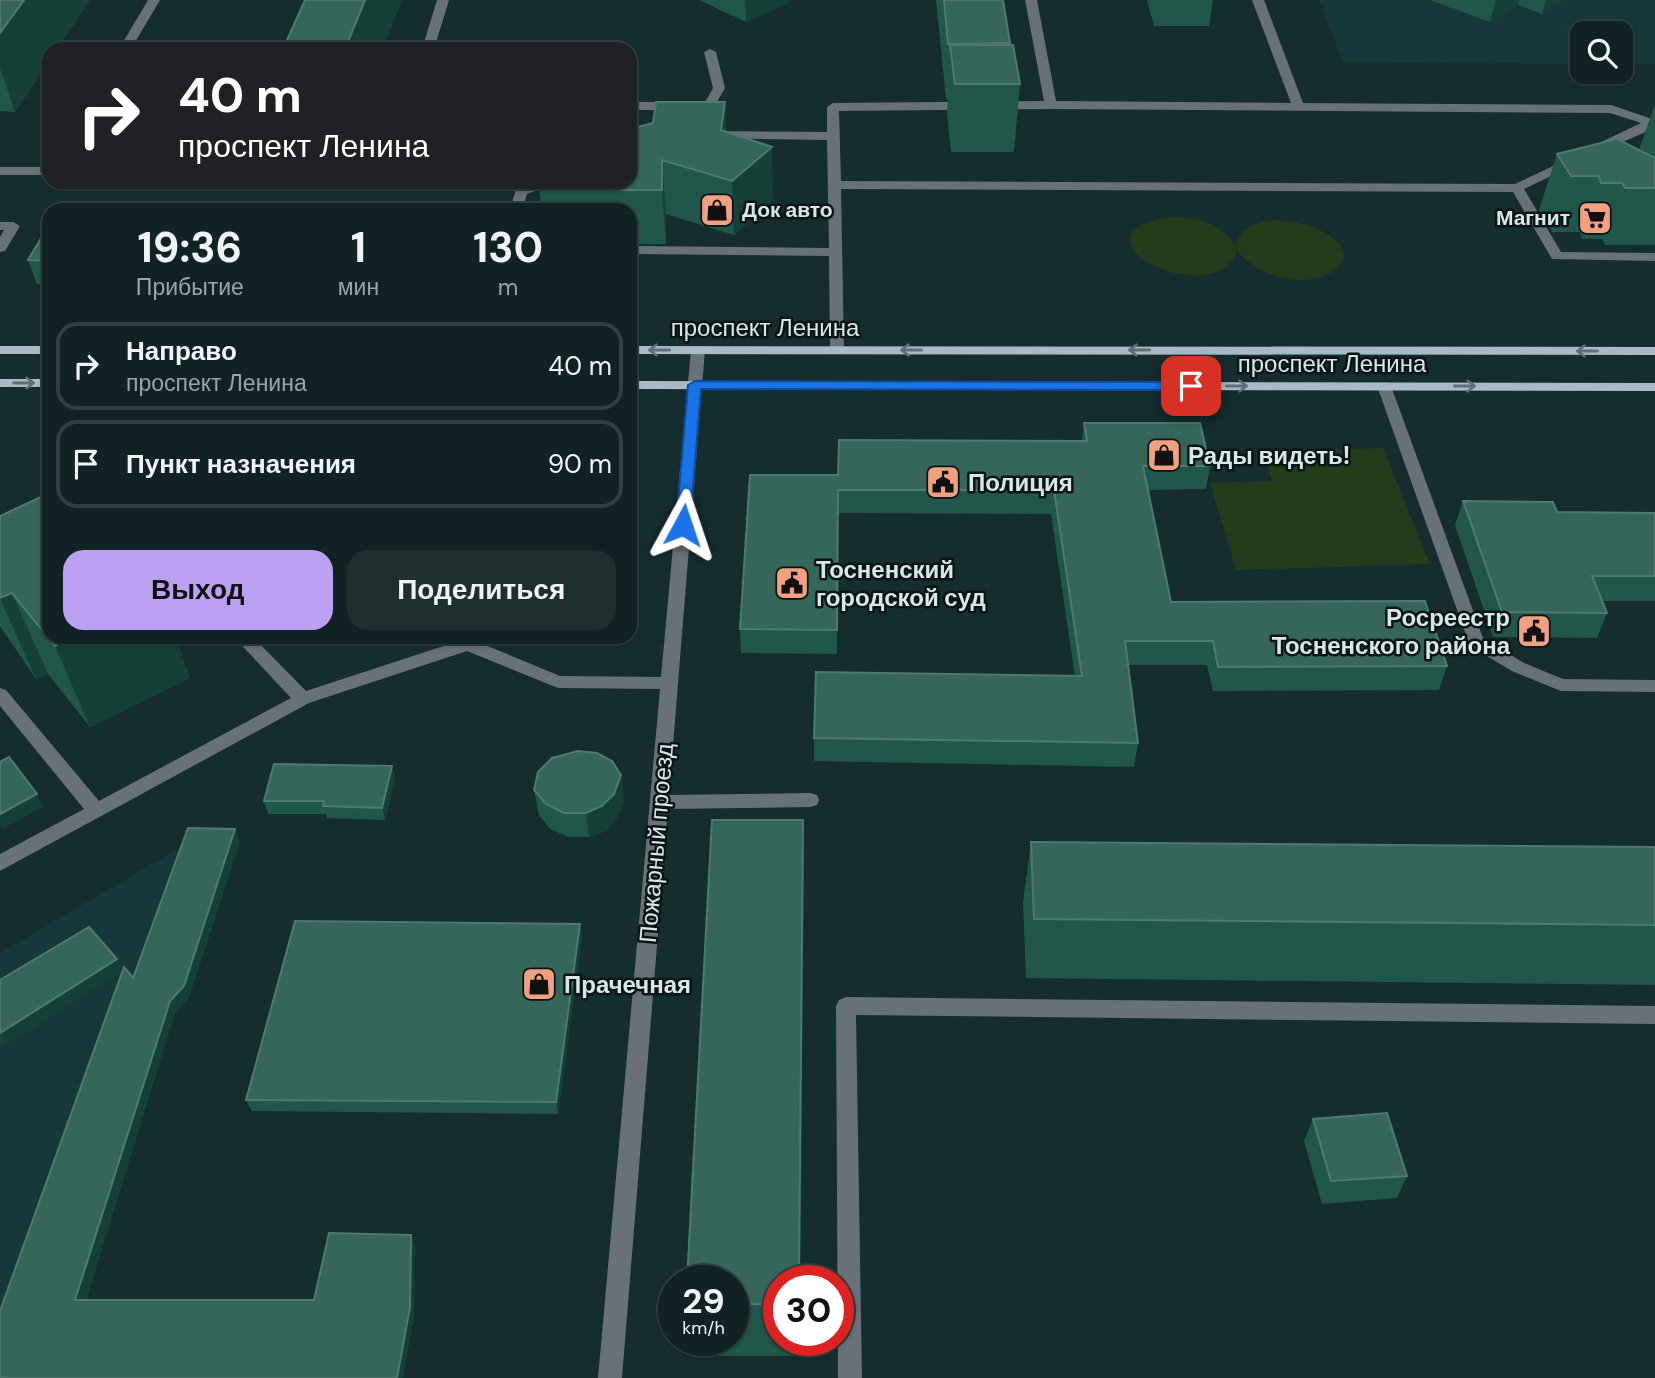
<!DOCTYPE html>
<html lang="ru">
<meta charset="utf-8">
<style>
:root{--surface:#102223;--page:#1e2f30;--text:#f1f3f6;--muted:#9ca4a6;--line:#303f41;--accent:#bca0f2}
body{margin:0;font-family:"DM Sans",sans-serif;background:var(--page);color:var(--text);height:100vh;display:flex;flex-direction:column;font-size:26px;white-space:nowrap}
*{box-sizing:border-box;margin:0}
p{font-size:23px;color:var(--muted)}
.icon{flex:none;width:38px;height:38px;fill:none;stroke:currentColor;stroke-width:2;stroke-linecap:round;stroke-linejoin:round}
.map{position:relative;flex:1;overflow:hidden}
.panel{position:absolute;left:42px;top:203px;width:595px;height:441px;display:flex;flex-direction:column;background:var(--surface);border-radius:21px;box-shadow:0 2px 5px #0004,0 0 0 2px var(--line)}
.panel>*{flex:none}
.guide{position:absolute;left:42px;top:42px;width:595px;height:147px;border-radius:21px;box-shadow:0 2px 5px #0004,0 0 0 2px var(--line);background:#202124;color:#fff;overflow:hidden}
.tools{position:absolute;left:1570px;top:21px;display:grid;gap:14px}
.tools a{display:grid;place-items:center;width:63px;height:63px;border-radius:14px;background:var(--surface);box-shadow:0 2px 5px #0004,0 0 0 2px var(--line);font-size:35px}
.speed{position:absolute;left:658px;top:1265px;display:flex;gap:14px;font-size:35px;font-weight:700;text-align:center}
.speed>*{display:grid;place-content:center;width:91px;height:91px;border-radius:50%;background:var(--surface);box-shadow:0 2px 5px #0004,0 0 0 2px var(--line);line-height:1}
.speed small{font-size:18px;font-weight:400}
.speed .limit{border:10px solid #d22;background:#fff;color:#111}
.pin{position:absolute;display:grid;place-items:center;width:60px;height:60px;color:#fff;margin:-30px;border-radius:14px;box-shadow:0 4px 10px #0006}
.me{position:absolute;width:77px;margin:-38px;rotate:5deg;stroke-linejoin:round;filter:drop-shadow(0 0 5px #0008)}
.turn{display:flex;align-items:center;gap:24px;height:147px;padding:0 21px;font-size:32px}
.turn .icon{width:91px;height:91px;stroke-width:2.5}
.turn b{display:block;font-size:49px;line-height:60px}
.eta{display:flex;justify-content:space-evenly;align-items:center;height:119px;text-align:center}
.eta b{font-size:42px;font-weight:700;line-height:49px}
.cta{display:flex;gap:14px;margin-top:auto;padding:14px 21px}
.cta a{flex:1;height:80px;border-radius:21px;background:var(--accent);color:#111;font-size:28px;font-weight:700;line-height:80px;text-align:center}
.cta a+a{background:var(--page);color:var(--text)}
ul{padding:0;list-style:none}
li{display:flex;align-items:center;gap:21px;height:88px;margin:0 14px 10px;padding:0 7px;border:4px solid var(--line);border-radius:21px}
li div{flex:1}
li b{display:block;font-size:26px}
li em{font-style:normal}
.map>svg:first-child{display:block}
.built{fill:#16383b}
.green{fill:#233c1c}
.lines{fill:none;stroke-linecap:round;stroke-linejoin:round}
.minor{fill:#687177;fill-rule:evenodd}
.major{fill:#a8bac5;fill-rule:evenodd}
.wall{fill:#215748}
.shaded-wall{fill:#144037}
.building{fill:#356659;stroke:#4e7a70;stroke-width:2}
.oneway{stroke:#606f75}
.route{fill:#1a73e8;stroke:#114b97;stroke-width:2}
.labels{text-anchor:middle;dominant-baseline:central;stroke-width:5;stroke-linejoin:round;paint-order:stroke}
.far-poi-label{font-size:21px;font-weight:bold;fill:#d9e7e8;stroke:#091414;text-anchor:start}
.street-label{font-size:24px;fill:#d9e7e8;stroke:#091414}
.poi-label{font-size:24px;font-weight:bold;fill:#d9e7e8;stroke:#091414;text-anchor:start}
</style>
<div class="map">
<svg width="1655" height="1378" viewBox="0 0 1655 1378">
<rect width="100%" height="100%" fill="#152d2f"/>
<g class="built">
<path d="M 1319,0 L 1655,0 L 1655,64 L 1621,64 L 1620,33 L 1582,33 L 1582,64 L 1343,62 Z"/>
<path d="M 193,840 L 240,842 L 189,998 L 175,1014 L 62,1378 L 0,1378 L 0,953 Z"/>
</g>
<g class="green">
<path d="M 1168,217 C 1196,217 1221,221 1236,246 C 1246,192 1375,235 1337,268 C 1310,292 1255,277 1237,250 C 1218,315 1058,238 1168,217 Z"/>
<path d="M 1383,448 L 1430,564 L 1236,570 L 1210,483 L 1272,481 L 1263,452 Z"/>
</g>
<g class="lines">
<g class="minor">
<path d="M 148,0 L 160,0 L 131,49 L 119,49 Z"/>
<path d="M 437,0 L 449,0 L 434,49 L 422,49 Z"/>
<path d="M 1025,0 L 1037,0 L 1056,101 L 1291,103 L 1252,0 L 1264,0 L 1303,103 L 1611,105 L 1655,120 L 1655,128 L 1597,153 L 1591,149 L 1593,146 L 1641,123 L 1610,113 L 1051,109 L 839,111 L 841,181 L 1515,184 L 1572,157 L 1576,158 L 1576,164 L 1524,189 L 1561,252 L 1655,253 L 1655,261 L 1552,259 L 1513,192 L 841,189 L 844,350 L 837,354 L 830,350 L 829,256 L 630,254 L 630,246 L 829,248 L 827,140 L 711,138 L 705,134 L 707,131 L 827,132 L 827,107 L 833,103 L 1044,101 Z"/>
<path d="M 710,49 L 716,52 L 725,88 L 713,109 L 709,110 L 703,106 L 713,88 L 704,52 Z"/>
<path d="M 630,102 L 679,102 L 685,106 L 679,110 L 630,110 Z"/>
<rect x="0" y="167" width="49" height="8"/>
<path d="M 539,182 L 558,182 L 527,194 L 522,210 L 510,210 L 516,189 Z"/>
<path d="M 0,222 L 13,222 L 20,226 L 5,251 L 0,252 L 0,237 L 4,230 L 0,230 Z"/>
<path d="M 698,346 L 705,350 L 669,795 L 810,793 L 817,795 L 819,800 L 817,805 L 810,807 L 668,809 L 622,1378 L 598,1378 L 660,689 L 558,688 L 467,651 L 309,703 L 0,871 L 0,854 L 84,809 L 0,706 L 0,688 L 6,690 L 99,801 L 291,698 L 234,637 L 253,637 L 306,691 L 468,638 L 560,676 L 661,677 L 691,350 Z"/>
<path d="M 1384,382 L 1391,386 L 1483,638 L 1524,663 L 1563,679 L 1655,680 L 1655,692 L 1561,691 L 1512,671 L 1470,646 L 1377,386 Z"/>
<path d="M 846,997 L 1655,1006 L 1655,1024 L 856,1015 L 862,1378 L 838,1378 L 836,1006 L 839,1000 Z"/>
</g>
<g class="major">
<rect x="0" y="346" width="49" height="8"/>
<path d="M 630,346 L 1655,347 L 1655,355 L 630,354 Z"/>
<rect x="0" y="379" width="49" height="8"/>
<path d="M 630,381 L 1655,383 L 1655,391 L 630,389 Z"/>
</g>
</g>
<g class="wall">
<path d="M 0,0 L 90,0 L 15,112 L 0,111 Z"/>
<path d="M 699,0 L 794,0 L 746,22 Z"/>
<path d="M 936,0 L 1003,0 L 1010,45 L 1020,84 L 1014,152 L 951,152 L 947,113 L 948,99 L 946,99 Z"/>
<path d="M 1147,0 L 1213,0 L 1209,26 L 1154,26 Z"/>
<path d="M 1430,0 L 1565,0 L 1542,14 L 1518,5 L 1490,22 Z"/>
<path d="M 1655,104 L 1655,245 L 1605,245 L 1602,239 L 1582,239 L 1580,232 L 1552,232 L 1539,210 L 1557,154 L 1639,150 Z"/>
<path d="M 630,129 L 726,132 L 773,200 L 734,235 L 666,214 L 666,244 L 630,244 L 630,210 L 542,210 L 538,183 Z"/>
<path d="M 49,225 L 49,284 L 37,284 L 28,260 Z"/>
<path d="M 1084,423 L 1210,466 L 1206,489 L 1148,490 L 1171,602 L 1447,666 L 1439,690 L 1213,691 L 1207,665 L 1128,665 L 1138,743 L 1134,767 L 814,761 L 814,738 L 1075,676 L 1051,514 L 838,513 L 837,654 L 741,653 L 740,629 L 838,475 L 1082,441 Z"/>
<path d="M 1463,501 L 1557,512 L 1655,513 L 1655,601 L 1603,601 L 1607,613 L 1597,638 L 1493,637 L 1455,525 Z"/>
<path d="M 0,516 L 49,637 L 175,637 L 190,678 L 90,727 L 48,674 L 36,679 L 0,626 Z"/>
<path d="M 392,766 L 395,779 L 385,820 L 327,818 L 326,814 L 268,814 L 264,801 Z"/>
<path d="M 534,790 L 624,800 L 617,818 L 606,831 L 589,837 L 568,837 L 550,829 L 539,815 Z"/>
<path d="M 803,820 L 804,880 L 779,1281 L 779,1340 L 800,1340 L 800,1356 L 692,1356 L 690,1340 L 733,1340 L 733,1281 Z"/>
<path d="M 1031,842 L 1655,847 L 1655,985 L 1026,978 L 1023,902 Z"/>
<path d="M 582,936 L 558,1114 L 252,1111 L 246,1100 Z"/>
<path d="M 1313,1119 L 1407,1176 L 1397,1198 L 1322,1204 L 1304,1141 Z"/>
</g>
<g class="shaded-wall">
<path d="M 24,0 L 90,0 L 57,49 L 49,49 L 49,62 L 15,112 L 0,68 L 0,33 Z"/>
<path d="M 365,0 L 402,0 L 383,49 L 345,49 Z"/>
<path d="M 745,0 L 794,0 L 746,22 Z"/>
<path d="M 1496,0 L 1520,0 L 1518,5 L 1490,22 Z"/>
<path d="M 1546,0 L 1565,0 L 1542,14 Z"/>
<path d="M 725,102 L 727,155 L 721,130 Z"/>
<path d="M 772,147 L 773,200 L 734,235 L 732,181 Z"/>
<path d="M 662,160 L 666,214 L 666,244 L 662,190 Z"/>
<path d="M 12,593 L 48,674 L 36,679 L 0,598 Z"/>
<path d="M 75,637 L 175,637 L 190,678 L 90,727 L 55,646 Z"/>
<path d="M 392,766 L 395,779 L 385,820 L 382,808 Z"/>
<path d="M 621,775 L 624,800 L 617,818 L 606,831 L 589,837 L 586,813 Z"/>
<path d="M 37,794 L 43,807 L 2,829 L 0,825 L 0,814 Z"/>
<path d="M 803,820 L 804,880 L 800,1281 L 799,1281 Z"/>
<path d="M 235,829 L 240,842 L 189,998 L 175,1013 L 83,1311 L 75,1300 L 170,1001 Z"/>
<path d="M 580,924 L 582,936 L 558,1114 L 556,1102 Z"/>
<path d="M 117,959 L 123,971 L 0,1049 L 0,1033 Z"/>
<path d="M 411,1235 L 415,1246 L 414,1318 L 403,1378 L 397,1378 Z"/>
</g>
<g class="building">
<path d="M 0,0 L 24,0 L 0,33 Z"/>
<path d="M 305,0 L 365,0 L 345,49 L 283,49 Z"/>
<path d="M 944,0 L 1003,0 L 1010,43 L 948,44 Z"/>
<path d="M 950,45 L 1013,45 L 1020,84 L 955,84 Z"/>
<path d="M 656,102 L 725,102 L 721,130 L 772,147 L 732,181 L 662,160 L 662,190 L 558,190 L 560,183 L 538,183 L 539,182 L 630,182 L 630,129 L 653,123 Z"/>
<path d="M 1617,139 L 1655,158 L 1655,188 L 1625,188 L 1622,183 L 1601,183 L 1599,176 L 1571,176 L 1557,154 Z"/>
<path d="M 49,225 L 49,261 L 28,260 Z"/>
<path d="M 1084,423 L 1200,423 L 1210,466 L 1143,466 L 1171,602 L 1425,601 L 1447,666 L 1218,667 L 1213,641 L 1125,641 L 1138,743 L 814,738 L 816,672 L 1082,676 L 1054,490 L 838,490 L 837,630 L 740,629 L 750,475 L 838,475 L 839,440 L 1087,441 Z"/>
<path d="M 43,496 L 49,503 L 49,637 L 75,637 L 55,646 L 12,593 L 0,598 L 0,516 Z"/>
<path d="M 1463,501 L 1553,502 L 1557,512 L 1655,513 L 1655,576 L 1592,576 L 1607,613 L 1502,612 Z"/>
<path d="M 578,751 L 597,753 L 612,761 L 621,775 L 614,794 L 602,806 L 586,813 L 564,813 L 546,804 L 534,790 L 538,772 L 552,758 Z"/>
<path d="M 9,757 L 37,794 L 0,814 L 0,762 Z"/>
<path d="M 274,764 L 392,766 L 382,808 L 323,806 L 324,801 L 264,801 Z"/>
<path d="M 712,820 L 803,820 L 799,1281 L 779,1281 L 779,1304 L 733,1304 L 733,1281 L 687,1281 Z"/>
<path d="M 188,828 L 235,829 L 184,986 L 170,1001 L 75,1300 L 314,1300 L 329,1233 L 411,1235 L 410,1307 L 397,1378 L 7,1378 L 0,1377 L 0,1311 L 124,967 L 133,978 Z"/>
<path d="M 1031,842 L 1655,847 L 1655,925 L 1034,919 Z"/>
<path d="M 295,921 L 580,924 L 556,1102 L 246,1100 Z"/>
<path d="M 89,927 L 117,959 L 0,1033 L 0,980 Z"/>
<path d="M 1387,1113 L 1407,1176 L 1331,1181 L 1313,1119 Z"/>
</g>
<defs><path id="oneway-shaft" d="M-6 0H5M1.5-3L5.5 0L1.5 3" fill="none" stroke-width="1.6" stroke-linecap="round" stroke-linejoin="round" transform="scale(1.75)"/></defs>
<g class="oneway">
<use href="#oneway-shaft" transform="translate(659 350) rotate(-180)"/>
<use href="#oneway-shaft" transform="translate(911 350) rotate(-180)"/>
<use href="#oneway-shaft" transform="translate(1139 350) rotate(-180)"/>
<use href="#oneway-shaft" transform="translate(1587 351) rotate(-180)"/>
<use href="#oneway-shaft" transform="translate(24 383)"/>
<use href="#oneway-shaft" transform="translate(1237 386)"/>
<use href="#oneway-shaft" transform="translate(1465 386)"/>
</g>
<path class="route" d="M 695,381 L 1191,382 L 1198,386 L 1191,390 L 701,389 L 690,525 L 683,530 L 676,525 L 688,385 Z"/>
<defs>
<g id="shop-square" transform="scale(1.75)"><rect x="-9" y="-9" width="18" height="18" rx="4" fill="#f2a07f" stroke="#091414"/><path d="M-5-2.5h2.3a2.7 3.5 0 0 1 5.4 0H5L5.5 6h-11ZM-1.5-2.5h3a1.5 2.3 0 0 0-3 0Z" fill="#111"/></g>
<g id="supermarket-square" transform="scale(1.75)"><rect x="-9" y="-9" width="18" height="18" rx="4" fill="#f2a07f" stroke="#091414"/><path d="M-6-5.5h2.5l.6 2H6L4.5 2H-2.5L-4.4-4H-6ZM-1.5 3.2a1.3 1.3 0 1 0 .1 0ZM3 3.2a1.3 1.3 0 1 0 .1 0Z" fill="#111"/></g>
<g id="civic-square" transform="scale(1.75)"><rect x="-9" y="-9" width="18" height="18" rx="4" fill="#f2a07f" stroke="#091414"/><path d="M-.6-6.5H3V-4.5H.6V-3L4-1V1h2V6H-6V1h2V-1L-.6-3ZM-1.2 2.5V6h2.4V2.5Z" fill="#111"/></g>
</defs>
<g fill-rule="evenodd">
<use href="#shop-square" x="717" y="210"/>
<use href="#supermarket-square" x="1595" y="218"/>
<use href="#shop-square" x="1164" y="455"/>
<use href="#civic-square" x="943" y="482"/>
<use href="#civic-square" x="792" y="583"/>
<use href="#civic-square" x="1534" y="631"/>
<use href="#shop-square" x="539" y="984"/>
</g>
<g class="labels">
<g class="far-poi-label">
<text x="742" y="210">Док авто</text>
<text x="1570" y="218" text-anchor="end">Магнит</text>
</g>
<g class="street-label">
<text x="765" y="327">проспект Ленина</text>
<text x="1332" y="363">проспект Ленина</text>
<text transform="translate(656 843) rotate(-85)">Пожарный проезд</text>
</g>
<g class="poi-label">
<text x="1188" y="455">Рады видеть!</text>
<text x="968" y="482">Полиция</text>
<text x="816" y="569">Тосненский<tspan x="816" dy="28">городской суд</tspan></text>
<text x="1510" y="617" text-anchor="end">Росреестр<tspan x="1510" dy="28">Тосненского района</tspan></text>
<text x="564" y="984">Прачечная</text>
</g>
</g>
</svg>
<div class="tools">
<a><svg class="icon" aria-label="search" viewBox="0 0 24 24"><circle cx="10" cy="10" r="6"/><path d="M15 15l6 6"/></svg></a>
</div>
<div class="speed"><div>29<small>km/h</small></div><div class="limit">30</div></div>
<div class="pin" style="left:1191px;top:386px;background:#d93025"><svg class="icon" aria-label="arrive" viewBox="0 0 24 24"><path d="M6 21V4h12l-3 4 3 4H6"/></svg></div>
<svg class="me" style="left:683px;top:525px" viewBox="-20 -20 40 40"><path d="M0-17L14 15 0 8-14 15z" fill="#1a73e8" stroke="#fff" stroke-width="4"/></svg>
<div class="guide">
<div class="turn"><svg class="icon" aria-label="right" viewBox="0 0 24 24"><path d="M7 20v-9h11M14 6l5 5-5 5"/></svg><div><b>40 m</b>проспект Ленина</div></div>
</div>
<section class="panel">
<div class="eta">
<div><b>19:36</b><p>Прибытие</p></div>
<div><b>1</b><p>мин</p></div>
<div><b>130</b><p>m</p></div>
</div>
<ul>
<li><svg class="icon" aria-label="right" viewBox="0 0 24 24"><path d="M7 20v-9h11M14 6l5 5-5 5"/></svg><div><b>Направо</b><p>проспект Ленина</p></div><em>40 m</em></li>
<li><svg class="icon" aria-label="arrive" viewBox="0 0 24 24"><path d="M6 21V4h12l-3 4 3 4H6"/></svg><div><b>Пункт назначения</b></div><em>90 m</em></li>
</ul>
<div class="cta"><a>Выход</a><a>Поделиться</a></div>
</section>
</div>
